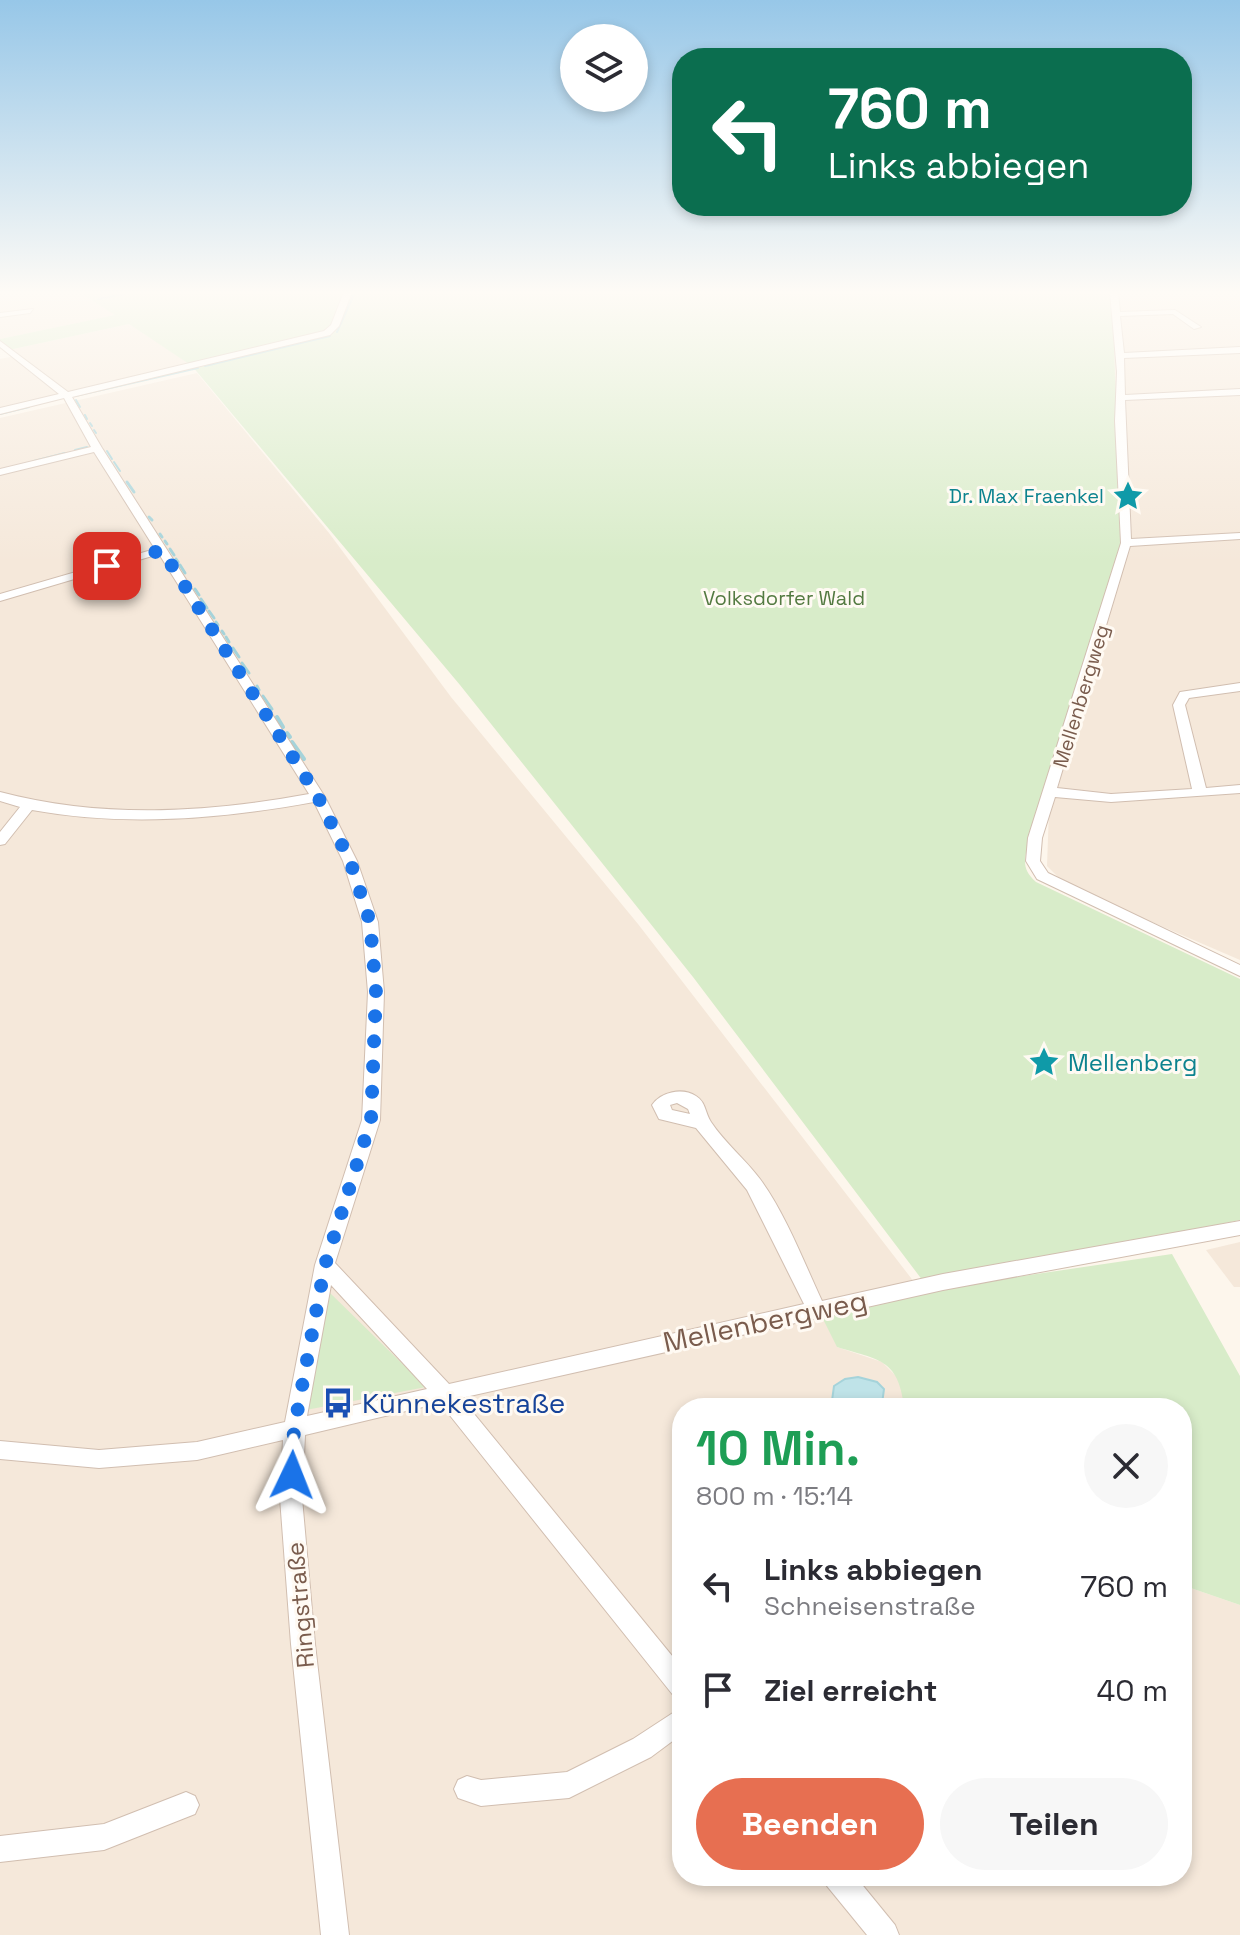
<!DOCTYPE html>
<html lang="de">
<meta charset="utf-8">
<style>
:root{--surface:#fff;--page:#f7f7f7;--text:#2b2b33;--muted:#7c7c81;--accent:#e76f51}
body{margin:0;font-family:"Space Grotesk",sans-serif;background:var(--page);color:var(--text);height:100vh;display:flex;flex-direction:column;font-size:30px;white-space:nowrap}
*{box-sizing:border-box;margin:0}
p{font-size:26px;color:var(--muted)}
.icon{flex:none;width:44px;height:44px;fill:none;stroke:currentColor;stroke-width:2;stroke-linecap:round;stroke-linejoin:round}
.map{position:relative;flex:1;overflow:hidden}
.drawer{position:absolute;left:672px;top:1398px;width:520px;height:488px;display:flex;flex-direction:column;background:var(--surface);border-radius:32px;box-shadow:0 4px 12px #0003}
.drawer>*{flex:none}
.top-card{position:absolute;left:672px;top:48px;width:520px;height:168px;border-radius:32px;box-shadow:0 4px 12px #0003;background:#0b6e4f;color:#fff;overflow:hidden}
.fabs{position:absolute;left:560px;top:24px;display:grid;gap:16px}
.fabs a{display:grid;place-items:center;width:88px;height:88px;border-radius:50%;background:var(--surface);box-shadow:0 4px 12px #0003;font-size:40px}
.pin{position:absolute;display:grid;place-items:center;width:68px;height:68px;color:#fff;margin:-34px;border-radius:16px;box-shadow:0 4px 12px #0006}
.me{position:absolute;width:88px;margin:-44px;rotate:2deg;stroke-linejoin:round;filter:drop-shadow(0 0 6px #0008)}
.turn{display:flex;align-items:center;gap:28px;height:168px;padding:0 24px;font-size:36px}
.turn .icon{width:104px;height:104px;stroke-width:2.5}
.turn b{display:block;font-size:56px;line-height:68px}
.round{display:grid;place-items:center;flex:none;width:84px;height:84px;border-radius:42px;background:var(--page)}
.headline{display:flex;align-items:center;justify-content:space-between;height:136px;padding:0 24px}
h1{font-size:48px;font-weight:600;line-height:60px;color:#1e9e55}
.button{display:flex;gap:16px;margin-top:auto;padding:16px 24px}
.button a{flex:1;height:92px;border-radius:48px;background:var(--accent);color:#fff;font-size:32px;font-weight:600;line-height:92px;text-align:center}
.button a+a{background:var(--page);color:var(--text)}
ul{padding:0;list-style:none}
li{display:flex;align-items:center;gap:24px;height:104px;padding:0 24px}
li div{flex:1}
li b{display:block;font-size:30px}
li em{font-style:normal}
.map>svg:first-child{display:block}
.residential{fill:#f5e8da}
.green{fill:#d8ecc9}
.water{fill:#bfe3e8;stroke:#a5d3da;stroke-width:2}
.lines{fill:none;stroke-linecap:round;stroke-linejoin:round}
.stream-far2{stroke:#a5d3da;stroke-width:2}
.stream-far1{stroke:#a5d3da;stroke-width:3}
.stream{stroke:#a5d3da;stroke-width:4}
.minor-casing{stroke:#d1beb0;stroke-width:2}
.minor{fill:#fff;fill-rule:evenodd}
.route{stroke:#1a73e8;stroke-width:14;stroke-dasharray:0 25.2}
.labels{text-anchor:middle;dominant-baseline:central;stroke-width:6;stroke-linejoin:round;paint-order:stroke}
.far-culture-label{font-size:20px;fill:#0d838f;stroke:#fffaf3;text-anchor:end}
.far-park-label{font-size:20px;fill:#537a41;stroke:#fffaf3}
.far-street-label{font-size:20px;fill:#7a5c4d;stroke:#fffaf3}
.culture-label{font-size:24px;fill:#0d838f;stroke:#fffaf3;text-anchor:start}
.street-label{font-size:24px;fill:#7a5c4d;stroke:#fffaf3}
.near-street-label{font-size:28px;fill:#7a5c4d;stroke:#fffaf3}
.near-transit-label{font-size:28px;fill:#164399;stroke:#fffaf3;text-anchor:start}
</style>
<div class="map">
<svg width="1240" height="1935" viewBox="0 0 1240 1935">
<rect width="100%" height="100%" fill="#fdf6ec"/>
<g class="residential">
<path d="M 0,292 L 79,292 L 116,315 L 0,339 Z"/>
<path d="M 1112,292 L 1240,292 L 1240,960 L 1124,910 L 1059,878 L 1047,866 L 1049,810 Z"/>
<path d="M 129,324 L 190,364 L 0,408 L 0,359 L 15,356 L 9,350 Z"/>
<path d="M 197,373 L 329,533 L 451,697 L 638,924 L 921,1291 L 837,1347 L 882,1362 L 901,1381 L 904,1405 L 927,1408 L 682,1408 L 682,1876 L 1182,1876 L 1182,1585 L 1240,1605 L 1240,1935 L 0,1935 L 0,418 Z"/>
<path d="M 1240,1242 L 1240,1287 L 1234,1287 L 1206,1250 Z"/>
</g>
<g class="green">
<path d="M 79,292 L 1112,292 L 1121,544 L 1029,839 C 1025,859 1020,867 1036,882 L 1240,979 L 1240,1220 L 1090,1251 L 923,1281 L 693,977 L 460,685 L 192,366 L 129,324 L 9,350 L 0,343 L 0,339 L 115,315 Z"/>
<path d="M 1172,1254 L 1240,1376 L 1240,1605 L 1182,1585 L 1182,1408 L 904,1406 C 898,1358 878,1360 837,1347 L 821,1315 L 921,1291 Z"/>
<path d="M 328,1291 L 426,1387 L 306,1410 Z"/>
</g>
<path class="water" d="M 858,1377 L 877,1382 L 884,1389 L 882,1404 L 877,1408 L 831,1408 L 834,1386 L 845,1379 Z"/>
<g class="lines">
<g class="stream-far2">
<path d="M 98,299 L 135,292"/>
<path d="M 337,332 L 355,292"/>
<path d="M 205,366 L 330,336"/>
<path d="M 75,396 L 198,368"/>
<path d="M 76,400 L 80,407"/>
<path d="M 0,414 L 29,407"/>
<path d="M 85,415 L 87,419"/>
<path d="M 90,423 L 92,426"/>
<path d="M 94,430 L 96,433"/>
<path d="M 75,450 L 87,447"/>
<path d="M 107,451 L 112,459"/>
<path d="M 34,461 L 65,453"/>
<path d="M 114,462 L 120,471"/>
</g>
<g class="stream-far1">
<path d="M 127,482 L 134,492"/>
<path d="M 149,517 L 152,520"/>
<path d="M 160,534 L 162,537"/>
<path d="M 165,541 L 167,544"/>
<path d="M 170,549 L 174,555"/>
<path d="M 176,559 L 178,562"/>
<path d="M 180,565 L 185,573"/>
<path d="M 195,589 L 199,595"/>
<path d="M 201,599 L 207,608"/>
<path d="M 209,611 L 214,618"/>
<path d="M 216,622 L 218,625"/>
<path d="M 222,631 L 224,634"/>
<path d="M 226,637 L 229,642"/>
<path d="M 233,648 L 239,657"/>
<path d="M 242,663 L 249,673"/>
<path d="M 257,686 L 259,690"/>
<path d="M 263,696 L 272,709"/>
</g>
<g class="stream">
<path d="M 277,717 L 283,727"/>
<path d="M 287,733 L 290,737"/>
<path d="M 292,742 L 304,759"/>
</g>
<g class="minor-casing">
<g id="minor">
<path d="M 344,292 L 352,292 L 339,326 L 330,335 L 72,397 L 102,448 L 325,797 L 357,861 L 378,922 L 384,992 L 380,1120 L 335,1263 L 449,1384 L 804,1304 L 747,1190 L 696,1128 L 659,1119 L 652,1105 C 661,1092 682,1087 696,1096 C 706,1102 705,1113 711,1122 C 725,1143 745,1159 760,1179 C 786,1215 803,1260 822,1301 L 943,1274 L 1240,1221 L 1240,1235 L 943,1290 L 461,1398 L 682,1668 L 682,1699 L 673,1695 L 440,1403 L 305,1435 L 302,1498 L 315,1644 L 349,1935 L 321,1935 L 291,1644 L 280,1498 L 283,1440 L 197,1460 L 99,1468 L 0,1459 L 0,1441 L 99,1450 L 197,1442 L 285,1422 L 315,1265 L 362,1120 L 368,992 L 362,922 L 343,861 L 314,802 C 221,819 126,827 32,810 L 5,844 L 0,845 L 0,832 L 20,807 L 0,801 L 0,792 C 102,819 206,813 309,794 L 159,554 L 0,601 L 0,594 L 155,549 L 94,452 L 0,475 L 0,469 L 91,447 L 64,398 L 0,414 L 0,408 L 59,394 L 0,347 L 0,341 L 68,392 L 324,331 L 331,325 ZM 677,1103 L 688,1109 L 690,1114 L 672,1110 L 670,1105 ZM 331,1285 L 427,1389 L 307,1416 Z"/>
<path d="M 1110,292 L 1118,292 L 1120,312 L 1175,310 L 1201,327 L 1194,329 L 1173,314 L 1120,316 L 1124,353 L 1240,347 L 1240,353 L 1124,358 L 1125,395 L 1240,389 L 1240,395 L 1125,400 L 1131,539 L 1240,533 L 1240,539 L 1130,546 L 1057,788 L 1111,794 L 1192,789 L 1173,705 L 1180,692 L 1240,683 L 1240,691 L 1189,698 L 1185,705 L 1206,788 L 1240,785 L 1240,793 L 1111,802 L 1055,797 L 1042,838 L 1040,861 L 1048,873 L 1240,965 L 1240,976 L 1037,879 L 1026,861 L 1028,838 L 1121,543 L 1115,421 L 1117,372 Z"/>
<path d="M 33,309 L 30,313 L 0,317 L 0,313 Z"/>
<path d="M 682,1707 L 682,1734 L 651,1757 L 569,1798 L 481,1806 L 458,1798 L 454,1789 L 458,1780 L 467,1776 L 481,1780 L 567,1772 L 633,1739 Z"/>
<path d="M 186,1792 L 195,1796 L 199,1805 L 195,1814 L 104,1850 L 0,1862 L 0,1836 L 104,1824 Z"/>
<path d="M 823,1876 L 855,1876 L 895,1925 L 899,1935 L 867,1935 L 827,1886 Z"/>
</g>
</g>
<use href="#minor" class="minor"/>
</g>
<linearGradient id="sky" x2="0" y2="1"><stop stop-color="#97c7e8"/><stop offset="0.52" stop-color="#fefbf6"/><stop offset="1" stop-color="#fefbf6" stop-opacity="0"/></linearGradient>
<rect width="1240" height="563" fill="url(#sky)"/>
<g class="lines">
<path class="route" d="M 107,566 L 162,550 L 318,797 L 350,861 L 370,922 L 376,992 L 371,1120 L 325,1265 L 294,1429 L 292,1475"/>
</g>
<defs>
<g id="sight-bare" transform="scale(2.4)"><path d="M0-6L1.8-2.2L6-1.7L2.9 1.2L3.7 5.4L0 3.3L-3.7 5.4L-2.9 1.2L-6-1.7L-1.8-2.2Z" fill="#0f9aa8" stroke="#fffaf3" stroke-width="2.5" paint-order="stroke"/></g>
<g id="bus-bare" transform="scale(2.4)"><path d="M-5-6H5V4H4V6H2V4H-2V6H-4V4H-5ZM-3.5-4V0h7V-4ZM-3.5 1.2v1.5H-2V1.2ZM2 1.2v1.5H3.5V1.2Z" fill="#1a4fb4" stroke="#fffaf3" stroke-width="2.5" paint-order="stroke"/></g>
</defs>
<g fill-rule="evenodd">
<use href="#sight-bare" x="1128" y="496"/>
<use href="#sight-bare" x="1044" y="1062"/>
<use href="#bus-bare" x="338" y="1403"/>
</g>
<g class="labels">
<g class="far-culture-label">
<text x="1104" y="496">Dr. Max Fraenkel</text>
</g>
<g class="far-park-label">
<text x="784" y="598">Volksdorfer Wald</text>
</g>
<g class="far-street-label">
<text transform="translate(1081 696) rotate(-73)">Mellenbergweg</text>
</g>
<g class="culture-label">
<text x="1068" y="1062">Mellenberg</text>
</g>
<g class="street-label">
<text transform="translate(300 1605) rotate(-95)">Ringstraße</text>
</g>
<g class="near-street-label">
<text transform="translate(765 1321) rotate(-12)">Mellenbergweg</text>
</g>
<g class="near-transit-label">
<text x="362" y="1403">Künnekestraße</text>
</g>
</g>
</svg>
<div class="fabs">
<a><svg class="icon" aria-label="layers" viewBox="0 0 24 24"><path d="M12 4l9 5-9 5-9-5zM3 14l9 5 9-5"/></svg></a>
</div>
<div class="pin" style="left:107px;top:566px;background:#d93025"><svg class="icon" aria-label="arrive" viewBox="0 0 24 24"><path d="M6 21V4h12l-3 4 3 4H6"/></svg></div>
<svg class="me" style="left:292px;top:1475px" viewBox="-20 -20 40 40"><path d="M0-17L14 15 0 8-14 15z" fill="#1a73e8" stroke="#fff" stroke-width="4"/></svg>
<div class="top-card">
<div class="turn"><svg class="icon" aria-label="left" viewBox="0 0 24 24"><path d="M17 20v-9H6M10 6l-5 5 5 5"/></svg><div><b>760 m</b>Links abbiegen</div></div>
</div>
<section class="drawer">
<div class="headline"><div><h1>10 Min.</h1><p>800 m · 15:14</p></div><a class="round"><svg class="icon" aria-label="close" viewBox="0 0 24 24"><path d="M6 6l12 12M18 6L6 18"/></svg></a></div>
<ul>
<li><svg class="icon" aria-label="left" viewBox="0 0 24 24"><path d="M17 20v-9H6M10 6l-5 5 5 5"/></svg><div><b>Links abbiegen</b><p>Schneisenstraße</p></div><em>760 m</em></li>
<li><svg class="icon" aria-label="arrive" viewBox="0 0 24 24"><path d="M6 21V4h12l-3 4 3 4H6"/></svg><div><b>Ziel erreicht</b></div><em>40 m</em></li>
</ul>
<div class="button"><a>Beenden</a><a>Teilen</a></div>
</section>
</div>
